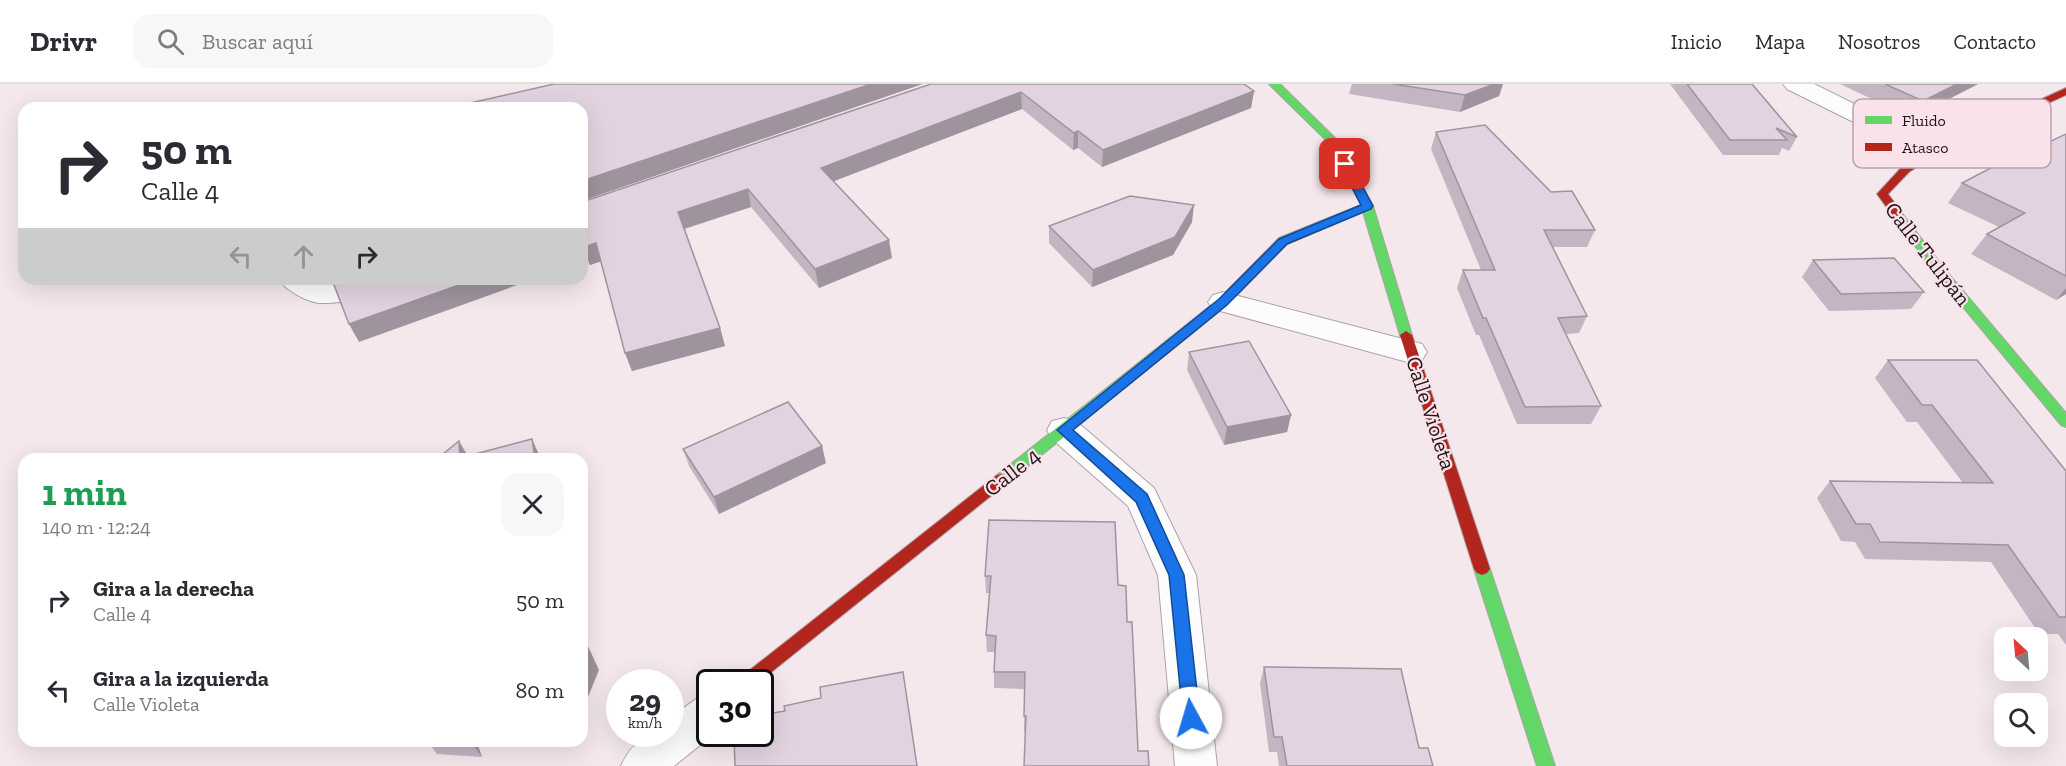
<!DOCTYPE html>
<html lang="es">
<meta charset="utf-8">
<style>
:root{--surface:#fff;--page:#f7f7f7;--text:#2b2b33;--muted:#7c7c81;--line:#e1e1e2}
body{margin:0;font-family:"Zilla Slab",serif;background:var(--page);color:var(--text);height:100vh;display:flex;flex-direction:column;font-size:22px;white-space:nowrap}
*{box-sizing:border-box;margin:0}
p{font-size:20px;color:var(--muted)}
.icon{flex:none;width:33px;height:33px;fill:none;stroke:currentColor;stroke-width:2;stroke-linecap:round;stroke-linejoin:round}
.map{position:relative;flex:1;overflow:hidden}
.details{position:absolute;left:18px;top:369px;width:570px;height:294px;display:flex;flex-direction:column;background:var(--surface);border-radius:18px;box-shadow:0 6px 24px #0002}
.details>*{flex:none}
.hud{position:absolute;left:18px;top:18px;width:570px;height:183px;border-radius:18px;box-shadow:0 6px 24px #0002;background:#fff;color:var(--text);overflow:hidden}
.needle{width:39px;rotate:334deg}
.fabs{position:absolute;left:1994px;top:543px;display:grid;gap:12px}
.fabs a{display:grid;place-items:center;width:54px;height:54px;border-radius:12px;background:var(--surface);box-shadow:0 6px 24px #0002;font-size:30px}
.speed{position:absolute;left:606px;top:585px;display:flex;gap:12px;font-size:30px;font-weight:700;text-align:center}
.speed>*{display:grid;place-content:center;width:78px;height:78px;border-radius:50%;background:var(--surface);box-shadow:0 6px 24px #0002;line-height:1}
.speed small{font-size:15px;font-weight:400}
.speed .limit{border:3px solid #111;border-radius:9px;background:#fff;color:#111}
.pin{position:absolute;display:grid;place-items:center;width:51px;height:51px;color:#fff;margin:-26px;border-radius:12px;box-shadow:0 3px 9px #0006}
.me{position:absolute;width:66px;margin:-33px;rotate:354deg;stroke-linejoin:round;filter:drop-shadow(0 0 4px #0008)}
.turn{display:flex;align-items:center;gap:21px;height:126px;padding:0 24px;font-size:27px}
.turn .icon{width:78px;height:78px;stroke-width:2.5}
.turn b{display:block;font-size:42px;line-height:51px}
.lanes{display:flex;align-items:center;height:57px;padding:0 24px;background:#0003;justify-content:center;gap:30px;direction:ltr}
.lanes .off{opacity:.35}
.round{display:grid;place-items:center;flex:none;width:63px;height:63px;border-radius:18px;background:var(--page)}
.head{display:flex;align-items:center;justify-content:space-between;height:102px;padding:0 24px}
h1{font-size:36px;font-weight:700;line-height:45px;color:#1e9e55}
ul{padding:0;list-style:none}
li{display:flex;align-items:center;gap:18px;height:90px;padding:0 24px}
li div{flex:1}
li b{display:block;font-size:22px}
li em{font-style:normal}
header{display:flex;align-items:center;gap:36px;box-sizing:border-box;height:84px;padding:0 30px;background:var(--surface);border-bottom:2px solid var(--line)}
header strong{font-size:28px}
nav{display:flex;gap:33px;margin-inline-start:auto;font-size:21px}
.search{width:420px;height:54px;background:var(--page);display:flex;align-items:center;gap:15px;box-sizing:border-box;padding:0 21px;border-radius:18px;color:var(--muted);font-size:22px}
.map>svg:first-child{display:block}
.lines{fill:none;stroke-linecap:round;stroke-linejoin:round}
.street-casing{stroke:#aca3a7;stroke-width:2}
.fast-casing{stroke:#aca3a7;stroke-width:2}
.jam-casing{stroke:#aca3a7;stroke-width:2}
.street{fill:#fdfcfc;fill-rule:evenodd}
.fast{fill:#63d668;fill-rule:evenodd}
.jam{fill:#b3261e;fill-rule:evenodd}
.wall{fill:#c3b5c2}
.shaded-wall{fill:#9f949e}
.building{fill:#e3d3e1;stroke:#9f949e;stroke-width:1.5}
.route{fill:#1a73e8;stroke:#114b97;stroke-width:1.5}
.labels{text-anchor:middle;dominant-baseline:central;stroke-width:4.5;stroke-linejoin:round;paint-order:stroke}
.street-label{font-size:22px;fill:#1d1518;stroke:#fae2eb}
.key{fill:#fae2eb;stroke:#b8a4ac;stroke-width:1.5}
.key-label{font-size:16px;fill:#1d1518}
</style>
<header>
<strong>Drivr</strong>
<div class="search"><svg class="icon" aria-label="search" viewBox="0 0 24 24"><circle cx="10" cy="10" r="6"/><path d="M15 15l6 6"/></svg>Buscar aquí</div>
<nav><a>Inicio</a><a>Mapa</a><a>Nosotros</a><a>Contacto</a></nav>
</header>
<div class="map">
<svg width="2066" height="682" viewBox="0 0 2066 682">
<rect width="100%" height="100%" fill="#f4e8ec"/>
<g class="lines">
<g class="street-casing">
<g id="street">
<path d="M 1783,0 L 1814,0 L 1942,63 L 1946,68 L 1942,73 L 1933,76 L 1924,73 L 1787,5 Z"/>
<path d="M 278,195 L 315,195 L 323,199 L 359,195 L 404,195 C 392,212 339,220 319,219 C 305,217 286,206 278,195 Z"/>
<path d="M 1223,208 L 1422,260 L 1427,268 L 1422,276 L 1411,279 L 1213,225 L 1208,218 L 1213,211 Z"/>
<path d="M 1064,334 L 1076,337 L 1154,404 L 1196,491 L 1217,682 L 1175,682 L 1158,491 L 1128,422 L 1052,355 L 1047,346 L 1052,337 Z"/>
<path d="M 710,610 L 710,650 L 714,650 L 674,682 L 621,682 C 632,658 645,650 670,650 L 670,634 L 696,615 Z"/>
</g>
</g>
<g class="fast-casing">
<g id="fast">
<path d="M 1269,0 L 1280,0 L 1338,57 L 1373,122 L 1412,251 L 1410,254 L 1402,254 L 1400,251 L 1363,128 L 1287,160 L 1227,221 L 1007,399 L 997,399 L 995,395 L 997,391 L 1219,215 L 1279,154 L 1361,121 L 1330,60 Z"/>
<path d="M 1897,127 L 1901,128 L 1947,188 L 2066,329 L 2066,343 L 2061,341 L 1939,194 L 1891,130 Z"/>
<path d="M 1482,479 L 1487,481 L 1490,485 L 1555,682 L 1537,682 L 1474,485 L 1477,481 Z"/>
</g>
</g>
<g class="jam-casing">
<g id="jam">
<path d="M 2066,4 L 2066,11 L 1937,70 L 1909,88 L 1888,110 L 1903,130 L 1901,132 L 1893,132 L 1877,110 L 1901,84 L 1929,66 Z"/>
<path d="M 1406,247 L 1412,251 L 1490,485 L 1487,489 L 1482,491 L 1477,489 L 1474,485 L 1400,251 Z"/>
<path d="M 1002,390 L 1007,391 L 1009,395 L 1007,399 L 759,598 L 739,598 L 741,593 L 997,391 Z"/>
</g>
</g>
<use href="#street" class="street"/>
<use href="#fast" class="fast"/>
<use href="#jam" class="jam"/>
</g>
<g class="wall">
<path d="M 931,0 L 1254,7 L 1251,24 L 1102,83 L 1078,64 L 1073,66 L 1022,25 L 834,97 L 892,174 L 819,204 L 751,123 L 685,145 L 720,244 L 725,262 L 632,287 L 625,269 L 601,177 L 590,181 L 587,176 L 582,178 L 582,118 Z"/>
<path d="M 1352,0 L 1503,0 L 1499,12 L 1460,28 L 1349,10 Z"/>
<path d="M 1670,0 L 1752,0 L 1797,53 L 1789,67 L 1782,64 L 1779,71 L 1723,71 Z"/>
<path d="M 1840,0 L 1978,0 L 1912,34 Z"/>
<path d="M 1436,48 L 1551,108 L 1595,146 L 1587,163 L 1553,163 L 1587,232 L 1579,249 L 1566,250 L 1601,322 L 1591,340 L 1517,340 L 1479,251 L 1476,251 L 1457,204 L 1463,186 L 1481,186 L 1431,65 Z"/>
<path d="M 2066,50 L 2066,210 L 2056,216 L 1971,170 L 1987,150 L 1999,143 L 1948,119 L 1962,99 Z"/>
<path d="M 1192,138 L 1173,171 L 1092,203 L 1049,159 L 1049,142 Z"/>
<path d="M 1813,176 L 1924,208 L 1911,225 L 1829,227 L 1802,193 Z"/>
<path d="M 1189,268 L 1291,331 L 1287,348 L 1224,361 L 1187,286 Z"/>
<path d="M 1888,276 L 2066,387 L 2066,561 L 2058,550 L 2039,550 L 1991,478 L 1865,475 L 1855,458 L 1841,457 L 1817,414 L 1830,397 L 1963,399 L 1917,338 L 1907,338 L 1875,294 Z"/>
<path d="M 683,365 L 826,379 L 719,430 L 689,382 Z"/>
<path d="M 985,492 L 1118,501 L 1127,538 L 1138,667 L 1149,682 L 1024,648 L 1024,605 L 994,604 L 994,588 L 995,568 L 987,568 L 986,551 L 989,509 L 986,509 Z"/>
<path d="M 1264,583 L 1419,664 L 1433,682 L 1279,682 L 1277,668 L 1269,668 L 1260,599 Z"/>
<path d="M 427,657 L 481,657 L 477,659 L 482,673 L 437,670 Z"/>
</g>
<g class="shaded-wall">
<path d="M 871,0 L 923,0 L 582,117 L 582,97 Z"/>
<path d="M 1494,0 L 1503,0 L 1499,12 L 1460,28 L 1465,11 Z"/>
<path d="M 1957,0 L 1978,0 L 1912,34 L 1923,17 Z"/>
<path d="M 1254,7 L 1251,24 L 1102,83 L 1103,66 Z"/>
<path d="M 1021,8 L 1022,25 L 824,101 L 821,84 Z"/>
<path d="M 1078,47 L 1078,64 L 1073,66 L 1074,49 Z"/>
<path d="M 748,105 L 751,123 L 683,145 L 678,128 Z"/>
<path d="M 1194,121 L 1192,138 L 1173,171 L 1092,203 L 1093,186 Z"/>
<path d="M 889,156 L 892,174 L 819,204 L 815,185 Z"/>
<path d="M 596,159 L 602,177 L 590,181 L 584,163 Z"/>
<path d="M 582,164 L 587,176 L 582,178 Z"/>
<path d="M 476,195 L 534,195 L 359,258 L 349,240 Z"/>
<path d="M 2066,204 L 2066,210 L 2056,216 Z"/>
<path d="M 720,244 L 725,262 L 632,287 L 625,269 Z"/>
<path d="M 1291,331 L 1287,348 L 1224,361 L 1227,343 Z"/>
<path d="M 532,355 L 540,373 L 541,375 L 535,375 Z"/>
<path d="M 459,357 L 469,374 L 460,374 Z"/>
<path d="M 822,362 L 826,379 L 719,430 L 714,413 Z"/>
<path d="M 582,549 L 599,586 L 588,613 L 582,616 Z"/>
<path d="M 470,657 L 481,657 L 477,659 L 482,673 Z"/>
</g>
<g class="building">
<path d="M 554,0 L 871,0 L 582,97 L 582,24 L 448,24 Z"/>
<path d="M 931,0 L 1244,0 L 1254,7 L 1103,66 L 1078,47 L 1074,49 L 1021,8 L 821,84 L 889,156 L 815,185 L 748,105 L 678,128 L 720,244 L 625,269 L 596,159 L 584,163 L 582,161 L 582,118 Z"/>
<path d="M 1393,0 L 1494,0 L 1465,11 Z"/>
<path d="M 1687,0 L 1752,0 L 1797,53 L 1776,44 L 1787,56 L 1730,56 Z"/>
<path d="M 1885,0 L 1957,0 L 1923,17 Z"/>
<path d="M 1485,41 L 1551,108 L 1572,107 L 1595,146 L 1544,146 L 1587,232 L 1558,234 L 1601,322 L 1525,323 L 1486,234 L 1483,234 L 1463,186 L 1495,186 L 1436,48 Z"/>
<path d="M 2066,50 L 2066,192 L 1987,150 L 2025,129 L 1962,99 L 2027,65 L 2030,67 Z"/>
<path d="M 1130,112 L 1194,121 L 1175,153 L 1093,186 L 1049,142 Z"/>
<path d="M 1894,174 L 1924,208 L 1841,210 L 1813,176 Z"/>
<path d="M 360,195 L 476,195 L 349,240 L 334,201 Z"/>
<path d="M 1249,257 L 1291,331 L 1227,343 L 1189,268 Z"/>
<path d="M 1888,276 L 1977,276 L 2066,387 L 2066,533 L 2059,533 L 2008,461 L 1880,458 L 1870,440 L 1856,440 L 1830,397 L 1993,399 L 1932,321 L 1922,321 Z"/>
<path d="M 788,318 L 822,362 L 714,413 L 683,365 Z"/>
<path d="M 532,355 L 535,375 L 437,375 L 459,357 L 460,374 Z"/>
<path d="M 989,436 L 1115,438 L 1118,501 L 1126,502 L 1127,538 L 1132,538 L 1138,667 L 1148,667 L 1149,682 L 1024,682 L 1026,632 L 1024,632 L 1025,588 L 994,588 L 996,552 L 986,551 L 991,492 L 985,492 Z"/>
<path d="M 582,552 L 587,564 L 582,577 Z"/>
<path d="M 1264,583 L 1401,585 L 1419,664 L 1428,664 L 1433,682 L 1287,682 L 1282,653 L 1274,653 Z"/>
<path d="M 903,588 L 917,682 L 735,682 L 734,650 L 760,650 L 760,631 L 785,627 L 784,622 L 821,614 L 820,603 Z"/>
</g>
<path class="route" d="M 1341,78 L 1350,80 L 1373,122 L 1371,125 L 1287,160 L 1227,221 L 1073,346 L 1147,410 L 1184,491 L 1200,634 L 1197,640 L 1191,642 L 1185,640 L 1183,634 L 1169,491 L 1136,418 L 1057,346 L 1219,215 L 1279,155 L 1361,121 L 1340,80 Z"/>
<g class="labels">
<g class="street-label">
<text transform="translate(1928 170) rotate(52)">Calle Tulipán</text>
<text transform="translate(1431 329) rotate(72)">Calle Violeta</text>
<text transform="translate(1012 388) rotate(-38)">Calle 4</text>
</g>
</g>
<rect x="1853" y="15" width="198" height="69" rx="9" class="key"/>
<rect x="1865" y="32" width="27" height="8" fill="#63d668"/>
<rect x="1865" y="59" width="27" height="8" fill="#b3261e"/>
<g class="key-label">
<text x="1902" y="42">Fluido</text>
<text x="1902" y="69">Atasco</text>
</g>
</svg>
<div class="fabs">
<a><svg class="needle" viewBox="-14 -14 28 28"><path d="M0-13l5 13h-10z" fill="#e53935"/><path d="M0 13l5-13h-10z" fill="#7c7c81"/></svg></a>
<a><svg class="icon" aria-label="search" viewBox="0 0 24 24"><circle cx="10" cy="10" r="6"/><path d="M15 15l6 6"/></svg></a>
</div>
<div class="speed"><div>29<small>km/h</small></div><div class="limit">30</div></div>
<div class="pin" style="left:1345px;top:80px;background:#d93025"><svg class="icon" aria-label="arrive" viewBox="0 0 24 24"><path d="M6 21V4h12l-3 4 3 4H6"/></svg></div>
<svg class="me" style="left:1191px;top:634px" viewBox="-20 -20 40 40"><circle r="19" fill="#fff"/><path d="M0-13L10 11 0 6-10 11z" fill="#1a73e8"/></svg>
<div class="hud">
<div class="turn"><svg class="icon" aria-label="right" viewBox="0 0 24 24"><path d="M7 20v-9h11M14 6l5 5-5 5"/></svg><div><b>50 m</b>Calle 4</div></div>
<div class="lanes"><svg class="icon off" aria-label="left" viewBox="0 0 24 24"><path d="M17 20v-9H6M10 6l-5 5 5 5"/></svg><svg class="icon off" aria-label="ahead" viewBox="0 0 24 24"><path d="M12 20V5M6 11l6-6 6 6"/></svg><svg class="icon" aria-label="right" viewBox="0 0 24 24"><path d="M7 20v-9h11M14 6l5 5-5 5"/></svg></div>
</div>
<section class="details">
<div class="head"><div><h1>1 min</h1><p>140 m · 12:24</p></div><a class="round"><svg class="icon" aria-label="close" viewBox="0 0 24 24"><path d="M6 6l12 12M18 6L6 18"/></svg></a></div>
<ul>
<li><svg class="icon" aria-label="right" viewBox="0 0 24 24"><path d="M7 20v-9h11M14 6l5 5-5 5"/></svg><div><b>Gira a la derecha</b><p>Calle 4</p></div><em>50 m</em></li>
<li><svg class="icon" aria-label="left" viewBox="0 0 24 24"><path d="M17 20v-9H6M10 6l-5 5 5 5"/></svg><div><b>Gira a la izquierda</b><p>Calle Violeta</p></div><em>80 m</em></li>
</ul>
</section>
</div>
